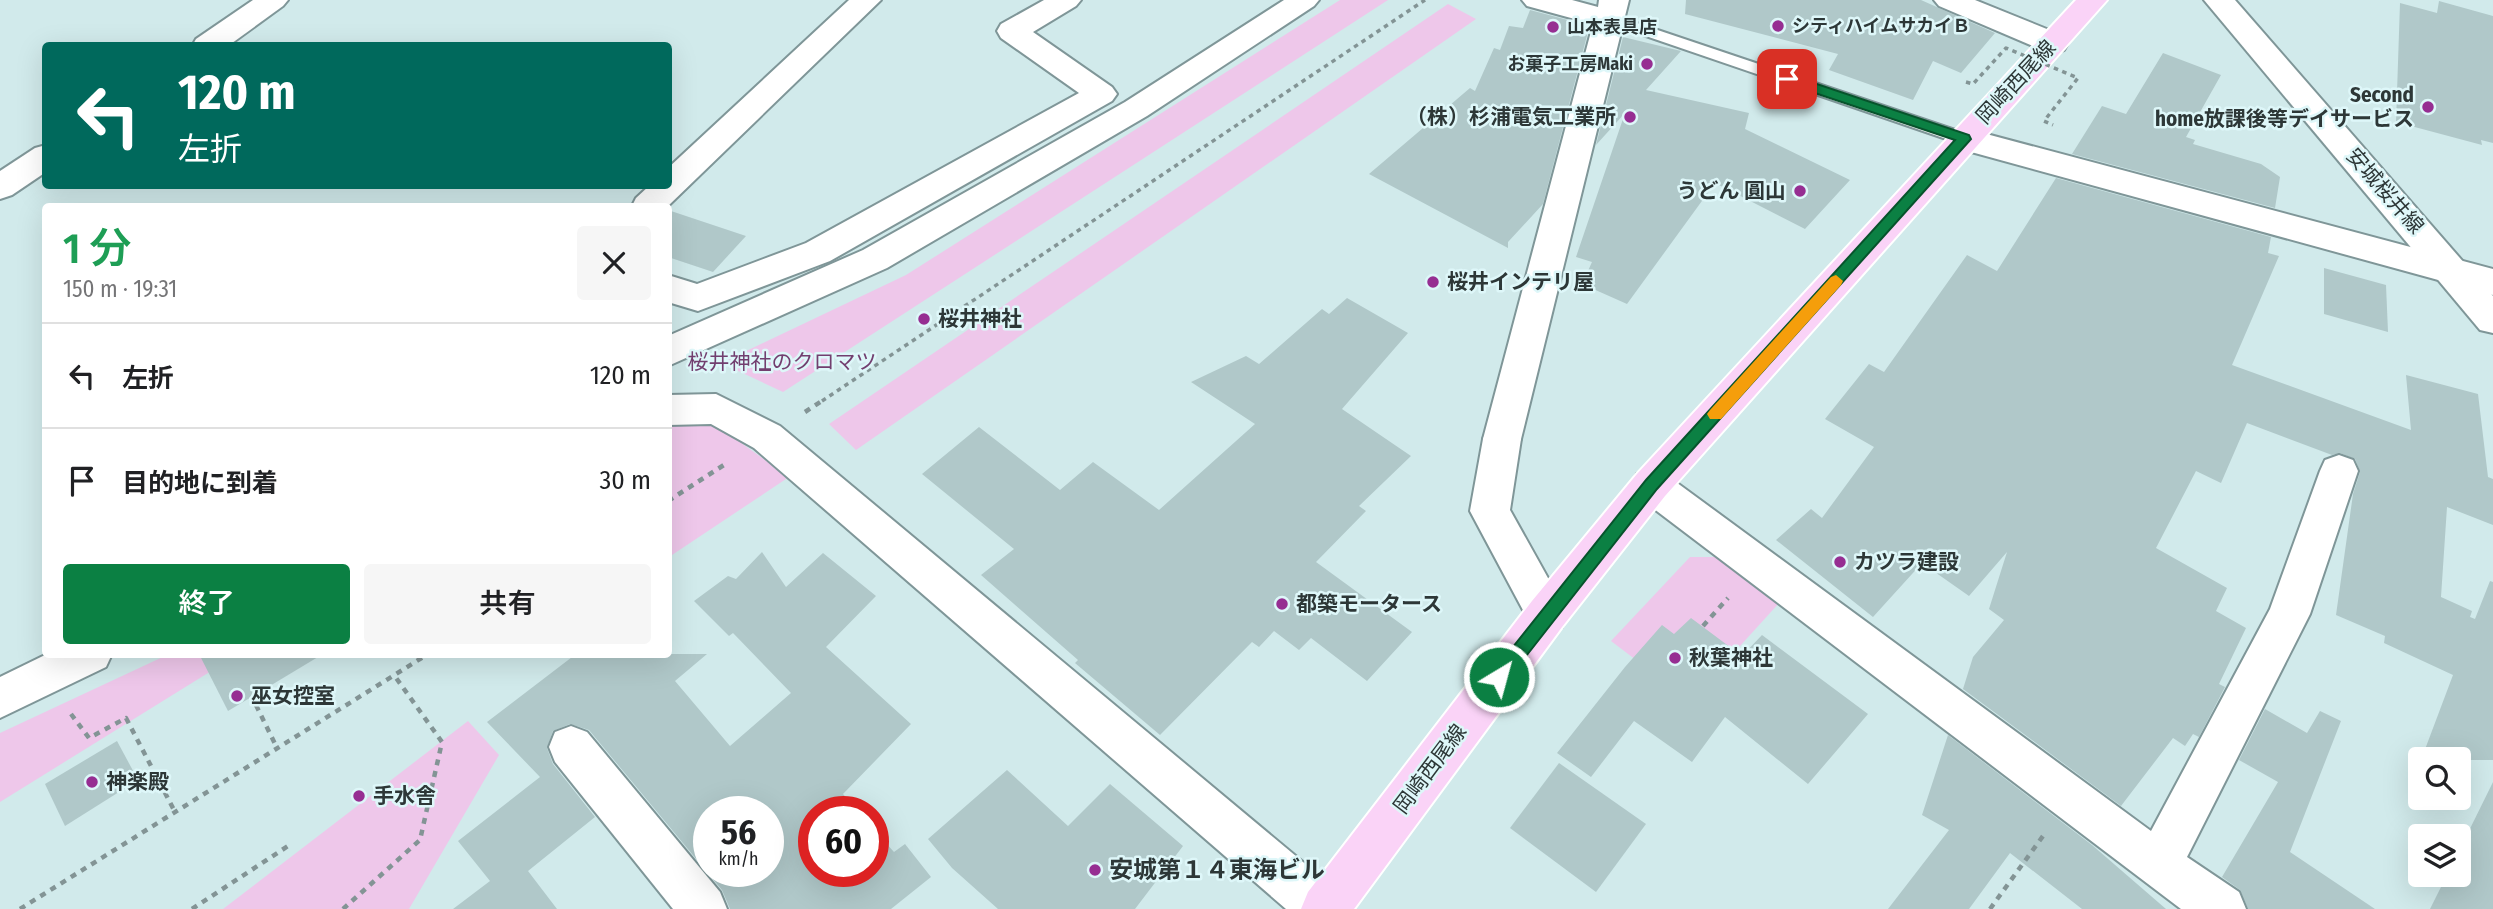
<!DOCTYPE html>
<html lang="ja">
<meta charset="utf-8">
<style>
:root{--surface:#fff;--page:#f6f6f6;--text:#202124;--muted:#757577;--line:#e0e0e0;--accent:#0b8043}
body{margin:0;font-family:"Fira Sans Condensed","Noto Sans JP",sans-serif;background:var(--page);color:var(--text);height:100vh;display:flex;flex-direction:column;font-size:26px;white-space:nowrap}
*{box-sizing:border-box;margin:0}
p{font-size:23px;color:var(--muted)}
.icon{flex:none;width:38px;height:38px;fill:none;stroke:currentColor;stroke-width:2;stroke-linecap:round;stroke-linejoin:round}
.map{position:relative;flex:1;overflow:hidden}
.panel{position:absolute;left:42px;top:203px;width:630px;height:455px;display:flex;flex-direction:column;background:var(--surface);border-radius:7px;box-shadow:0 7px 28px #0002}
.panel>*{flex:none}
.hud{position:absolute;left:42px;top:42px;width:630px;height:147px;border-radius:7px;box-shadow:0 7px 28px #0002;background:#00695c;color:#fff;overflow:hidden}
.fabs{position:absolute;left:2408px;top:747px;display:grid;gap:14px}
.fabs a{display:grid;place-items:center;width:63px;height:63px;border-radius:7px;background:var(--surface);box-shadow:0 7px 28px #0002;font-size:35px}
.speed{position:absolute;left:693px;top:796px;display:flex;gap:14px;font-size:35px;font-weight:700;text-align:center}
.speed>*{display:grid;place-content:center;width:91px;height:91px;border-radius:50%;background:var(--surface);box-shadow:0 7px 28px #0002;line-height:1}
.speed small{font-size:18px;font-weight:400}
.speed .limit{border:10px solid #d22;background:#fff;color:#111}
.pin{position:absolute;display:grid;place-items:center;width:60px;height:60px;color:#fff;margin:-30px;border-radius:14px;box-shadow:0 4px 10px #0006}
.me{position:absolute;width:77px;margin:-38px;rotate:37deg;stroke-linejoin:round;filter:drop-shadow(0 0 5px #0008)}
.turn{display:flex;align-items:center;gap:24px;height:147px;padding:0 21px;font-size:32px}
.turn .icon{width:91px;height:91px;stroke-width:2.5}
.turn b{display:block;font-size:49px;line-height:60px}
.round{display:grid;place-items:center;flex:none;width:74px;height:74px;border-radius:7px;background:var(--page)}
.overview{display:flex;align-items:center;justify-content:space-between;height:119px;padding:0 21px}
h1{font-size:42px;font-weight:600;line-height:52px;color:#1e9e55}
.action{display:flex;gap:14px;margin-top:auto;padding:14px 21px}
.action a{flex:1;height:80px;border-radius:7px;background:var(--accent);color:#fff;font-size:28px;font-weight:600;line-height:80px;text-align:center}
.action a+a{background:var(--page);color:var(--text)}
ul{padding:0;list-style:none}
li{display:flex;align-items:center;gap:21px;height:105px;padding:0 21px;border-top:2px solid var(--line)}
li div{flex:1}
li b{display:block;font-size:26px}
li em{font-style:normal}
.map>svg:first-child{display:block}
.green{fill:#eec7ea}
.building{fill:#b0c8c9;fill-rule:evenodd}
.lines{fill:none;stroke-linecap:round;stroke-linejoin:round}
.service-casing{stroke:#7f9698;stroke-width:4}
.minor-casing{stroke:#7f9698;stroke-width:4}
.tertiary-casing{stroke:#7f9698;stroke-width:4}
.secondary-casing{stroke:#7f9698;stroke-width:4}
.primary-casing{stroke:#fff;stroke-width:4}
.path-far1{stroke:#839495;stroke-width:3.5;stroke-dasharray:4.5 4.5;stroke-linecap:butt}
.path{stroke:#839495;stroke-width:4.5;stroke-dasharray:6 6;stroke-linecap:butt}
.service{fill:#fff;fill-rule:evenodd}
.minor{fill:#fff;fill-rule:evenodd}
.tertiary{fill:#fff;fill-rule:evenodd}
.secondary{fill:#fff;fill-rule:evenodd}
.primary{fill:#fad3f7;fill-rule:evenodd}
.path-bridge{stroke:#839495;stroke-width:3.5;stroke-dasharray:4.5 4.5;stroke-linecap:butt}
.route{fill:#0b8043;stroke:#07532c;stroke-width:2}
.slow{fill:#f59e0b}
.poi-dot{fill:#962e92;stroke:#def7f9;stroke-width:2.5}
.labels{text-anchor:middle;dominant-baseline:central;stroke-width:5;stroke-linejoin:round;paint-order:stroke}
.far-poi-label{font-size:18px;font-weight:bold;fill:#2d3737;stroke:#def7f9;text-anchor:start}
.street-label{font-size:21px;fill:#2d3737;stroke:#def7f9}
.poi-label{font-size:21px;font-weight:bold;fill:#2d3737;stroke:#def7f9;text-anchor:start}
.park-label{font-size:21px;fill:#723e6f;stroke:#def7f9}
.near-poi-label{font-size:24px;font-weight:bold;fill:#2d3737;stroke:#def7f9;text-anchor:start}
</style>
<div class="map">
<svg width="2493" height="909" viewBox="0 0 2493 909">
<rect width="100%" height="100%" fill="#d1eaeb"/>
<g class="green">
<path d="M 1340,0 L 1388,0 L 783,392 L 721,363 L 906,275 Z"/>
<path d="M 1448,4 L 1476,19 L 856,450 L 829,424 Z"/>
<path d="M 709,420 L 789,477 L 669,557 L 668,421 Z"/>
<path d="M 1690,557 L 1722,557 L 1781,601 L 1690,701 L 1611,641 Z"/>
<path d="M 167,655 L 237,655 L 0,802 L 0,733 Z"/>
<path d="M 468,721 L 499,755 L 409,909 L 223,909 Z"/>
</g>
<g class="building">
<path d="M 1686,0 L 1921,0 L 1995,33 L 1961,73 L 1933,61 L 1913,100 L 1829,70 L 1838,54 L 1685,14 Z"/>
<path d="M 2439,1 L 2493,16 L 2493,143 L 2481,140 L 2482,145 L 2396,122 L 2400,3 L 2437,13 Z"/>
<path d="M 1530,10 L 1583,24 L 1582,26 L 1589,28 L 1543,204 L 1508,242 L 1508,248 L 1369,174 L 1470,88 L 1475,91 L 1494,48 L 1500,50 L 1509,26 L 1523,28 Z"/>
<path d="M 1623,37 L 1681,51 L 1646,90 L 1749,113 L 1745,129 L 1850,180 L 1805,229 L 1715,183 L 1627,304 L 1582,284 L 1592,262 L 1576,257 L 1625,113 L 1596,145 Z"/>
<path d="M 2163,53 L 2221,75 L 2186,137 L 2195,140 L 2193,144 L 2261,164 L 2280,177 L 2275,208 L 2072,154 L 2102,106 L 2126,114 Z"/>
<path d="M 2056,178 L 2271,237 L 2268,253 L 2279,256 L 2232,365 L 2411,430 L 2406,375 L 2478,394 L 2488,477 L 2493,479 L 2493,525 L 2447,507 L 2441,597 L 2472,611 L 2470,617 L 2475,619 L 2490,581 L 2493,582 L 2493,760 L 2421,760 L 2453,675 L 2384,643 L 2385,636 L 2336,615 L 2353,494 L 2360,472 L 2355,459 L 2340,453 L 2332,455 L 2247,423 L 2221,483 L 2196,471 L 2156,548 L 2227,588 L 2216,611 L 2246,628 L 2219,684 L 2225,687 L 2199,737 L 2193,734 L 2185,746 L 2173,738 L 2121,806 L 1963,689 L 1973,657 L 2004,620 L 1989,609 L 2007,552 L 1969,596 L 1922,563 L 1873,617 L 1776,540 L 1811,509 L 1822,518 L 1874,447 L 1825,419 L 1869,364 L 1884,372 L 1967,255 L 1997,271 Z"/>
<path d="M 668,210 L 746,236 L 713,272 L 668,257 Z"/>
<path d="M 2324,268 L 2386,285 L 2388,332 L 2324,314 Z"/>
<path d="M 1347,298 L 1408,333 L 1342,409 L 1411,456 L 1359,506 L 1366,511 L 1316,562 L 1412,632 L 1367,681 L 1311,638 L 1299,650 L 1274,631 L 1259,647 L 1252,642 L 1160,735 L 1075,663 L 1078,660 L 981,575 L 1014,549 L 922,474 L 979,427 L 1060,490 L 1093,462 L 1159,510 L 1255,424 L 1191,382 L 1246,356 L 1259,364 L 1322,309 L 1329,314 Z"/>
<path d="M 762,552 L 786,587 L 823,553 L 876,596 L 826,647 L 911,724 L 843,794 L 859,812 L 814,812 L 814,872 L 873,872 L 873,829 L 894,852 L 905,844 L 931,877 L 891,909 L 730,909 L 722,890 L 589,730 L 570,724 L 553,731 L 547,748 L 553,764 L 595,817 L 528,871 L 557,909 L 453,909 L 490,881 L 458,841 L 540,777 L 487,722 L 576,654 L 707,654 L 675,681 L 730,746 L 791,693 L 733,633 L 729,636 L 694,601 L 728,576 L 736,579 ZM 709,812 L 768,812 L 768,872 L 709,872 Z"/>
<path d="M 1691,618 L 1742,656 L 1762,635 L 1868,714 L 1808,784 L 1725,717 L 1692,762 L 1634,721 L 1591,777 L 1557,753 L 1625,667 L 1662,625 L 1674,634 Z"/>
<path d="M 199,654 L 323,654 L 228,711 Z"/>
<path d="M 2265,709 L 2307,733 L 2320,711 L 2341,721 L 2290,852 L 2375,909 L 2248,909 L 2240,890 L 2222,877 L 2278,782 L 2239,760 Z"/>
<path d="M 1948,735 L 2092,845 L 2166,909 L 2082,909 L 2010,853 L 1969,909 L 1888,909 L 1949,830 L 1922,815 Z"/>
<path d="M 117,741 L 138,780 L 65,826 L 45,784 Z"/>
<path d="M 1559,763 L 1646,824 L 1596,892 L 1510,828 Z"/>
<path d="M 1007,770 L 1068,826 L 1110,784 L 1183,846 L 1135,909 L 998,909 L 952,868 L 928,839 Z"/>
<path d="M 2493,782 L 2493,909 L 2430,909 L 2447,875 L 2459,875 L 2459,851 Z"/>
</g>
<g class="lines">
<g class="service-casing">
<path id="service" d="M 1610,14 L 1970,135 L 1972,139 L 1964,144 L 1958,143 L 1605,22 L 1603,19 Z"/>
</g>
<g class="minor-casing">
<g id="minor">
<path d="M 253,0 L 288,0 L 283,6 L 228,46 L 192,46 L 196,39 Z"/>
<path d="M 849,0 L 881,0 L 668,206 L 632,206 L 636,198 L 649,186 L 668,186 L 668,168 Z"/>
<path d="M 1044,0 L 1081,0 L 1076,6 L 1033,32 L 1112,87 L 1117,94 L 1112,101 L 830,261 L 698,311 L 668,302 L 668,275 L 697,284 L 806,243 L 1079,93 L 1001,38 L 997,31 L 1001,24 Z"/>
<path d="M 1284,0 L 1319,0 L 1314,6 L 1147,116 L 887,268 L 668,366 L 668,336 L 863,250 L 1125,102 Z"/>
<path d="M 1522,0 L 1572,0 L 1598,7 L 1599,0 L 1629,0 L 1521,439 L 1516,450 L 1502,454 L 1488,450 L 1483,439 L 1593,24 L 1527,6 Z"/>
<path d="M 1934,0 L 1975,0 L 2064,36 L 2068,43 L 2064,50 L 2053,53 L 2042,50 L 1939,6 Z"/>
<path d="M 1964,128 L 2493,269 L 2493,295 L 1953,147 L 1948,139 L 1953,131 Z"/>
<path d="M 46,145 L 46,172 L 12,195 L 0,199 L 0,171 L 35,148 Z"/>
<path d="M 716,394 L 780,426 L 1339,892 L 1346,909 L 1286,909 L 754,448 L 711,424 L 668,425 L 668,395 Z"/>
<path d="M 2339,455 L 2353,460 L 2358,471 L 2310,614 L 2187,857 L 2239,892 L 2246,909 L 2181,909 L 1637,496 L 1631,485 L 1637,474 L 1651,469 L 1665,474 L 2151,831 L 2270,609 L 2320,471 L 2325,460 Z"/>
<path d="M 47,654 L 112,654 L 106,667 L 0,718 L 0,677 Z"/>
<path d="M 571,726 L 587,732 L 720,892 L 727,909 L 673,909 L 555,762 L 549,747 L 555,732 Z"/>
</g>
</g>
<g class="tertiary-casing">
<path id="tertiary" d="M 1502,424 L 1516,428 L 1521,439 L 1510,510 L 1568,614 L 1562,627 L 1547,632 L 1532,627 L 1470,511 L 1483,439 L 1488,428 Z"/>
</g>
<g class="secondary-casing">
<path id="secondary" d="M 2204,0 L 2235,0 L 2493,296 L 2493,333 L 2480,330 Z"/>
</g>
<g class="primary-casing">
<path id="primary" d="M 2076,0 L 2107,0 L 1665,496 L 1562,627 L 1354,909 L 1301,909 L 1308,892 L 1532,601 L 1637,474 Z"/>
</g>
<path class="path-far1" d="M 822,401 L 1425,0"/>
<g class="path">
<path d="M 805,412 L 825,399"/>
<path d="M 668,501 L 727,463"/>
<path d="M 1703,626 L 1728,598"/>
<path d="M 256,705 L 277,748"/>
<path d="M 71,714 L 89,738 L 126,718 L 175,812"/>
<path d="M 20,909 L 428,654"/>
<path d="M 192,909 L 288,846"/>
<path d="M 343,909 L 420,840 L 442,742 L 394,675"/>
<path d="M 1990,909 L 2043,836"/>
</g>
<use href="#service" class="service"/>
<use href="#minor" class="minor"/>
<use href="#tertiary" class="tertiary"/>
<use href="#secondary" class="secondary"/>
<use href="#primary" class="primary"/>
<path class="path-bridge" d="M 1966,82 L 1973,84 L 2006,48 L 2078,78 L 2044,121 L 2053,125"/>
</g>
<path class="route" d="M 1787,74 L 1969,135 L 1971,139 L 1657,489 L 1505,683 L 1499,685 L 1493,683 L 1490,677 L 1493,672 L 1646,480 L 1955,140 L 1782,82 L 1782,76 Z"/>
<path class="slow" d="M 1836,275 L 1843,281 L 1841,285 L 1721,419 L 1710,419 L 1707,414 L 1710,410 L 1831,277 Z"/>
<g class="poi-dot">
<circle cx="1778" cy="26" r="7"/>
<circle cx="1553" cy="27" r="7"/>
<circle cx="1647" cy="64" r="7"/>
<circle cx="2428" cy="107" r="7"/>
<circle cx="1630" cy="117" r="7"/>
<circle cx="1800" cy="191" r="7"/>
<circle cx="1433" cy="282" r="7"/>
<circle cx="924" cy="319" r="7"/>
<circle cx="1840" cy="562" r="7"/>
<circle cx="1282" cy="604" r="7"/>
<circle cx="1675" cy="658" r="7"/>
<circle cx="237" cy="696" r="7"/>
<circle cx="92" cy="782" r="7"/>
<circle cx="359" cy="796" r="7"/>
<circle cx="1095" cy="870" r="7"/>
</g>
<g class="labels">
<g class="far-poi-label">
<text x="1792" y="26">シティハイムサカイＢ</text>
<text x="1567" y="27">山本表具店</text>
<text x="1633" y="64" text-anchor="end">お菓子工房Maki</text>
</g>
<g class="street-label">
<text transform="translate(2016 82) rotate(-47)">岡崎西尾線</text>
<text transform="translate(2385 191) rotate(49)">安城桜井線</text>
<text transform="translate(1430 769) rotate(-53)">岡崎西尾線</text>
</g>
<g class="poi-label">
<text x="2414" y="95" text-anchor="end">Second<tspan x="2414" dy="24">home放課後等デイサービス</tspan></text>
<text x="1616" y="117" text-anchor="end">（株）杉浦電気工業所</text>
<text x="1786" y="191" text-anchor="end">うどん 圓山</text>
<text x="1447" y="282">桜井インテリ屋</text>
<text x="938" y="319">桜井神社</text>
<text x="1854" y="562">カツラ建設</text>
<text x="1296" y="604">都築モータース</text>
<text x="1689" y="658">秋葉神社</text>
<text x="251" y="696">巫女控室</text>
<text x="106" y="782">神楽殿</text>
<text x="373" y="796">手水舎</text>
</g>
<g class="park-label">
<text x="782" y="362">桜井神社のクロマツ</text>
</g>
<g class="near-poi-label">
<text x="1109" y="870">安城第１４東海ビル</text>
</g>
</g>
</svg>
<div class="fabs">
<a><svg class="icon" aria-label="search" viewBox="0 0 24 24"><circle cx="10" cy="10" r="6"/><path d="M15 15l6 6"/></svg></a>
<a><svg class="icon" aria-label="layers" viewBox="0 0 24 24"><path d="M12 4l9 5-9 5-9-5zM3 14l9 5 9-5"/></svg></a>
</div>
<div class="speed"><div>56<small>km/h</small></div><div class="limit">60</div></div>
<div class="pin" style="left:1787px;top:79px;background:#d93025"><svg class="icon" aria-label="arrive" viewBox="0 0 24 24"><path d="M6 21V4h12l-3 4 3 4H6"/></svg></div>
<svg class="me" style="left:1499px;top:677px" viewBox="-20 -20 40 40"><circle r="17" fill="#0b8043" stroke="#fff" stroke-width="3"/><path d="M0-11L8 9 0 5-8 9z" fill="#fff"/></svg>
<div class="hud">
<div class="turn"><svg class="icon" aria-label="left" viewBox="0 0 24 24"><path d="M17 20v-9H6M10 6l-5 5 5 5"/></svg><div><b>120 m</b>左折</div></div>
</div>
<section class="panel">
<div class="overview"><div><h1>1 分</h1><p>150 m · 19:31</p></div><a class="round"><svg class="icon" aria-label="close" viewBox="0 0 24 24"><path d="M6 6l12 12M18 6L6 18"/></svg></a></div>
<ul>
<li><svg class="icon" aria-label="left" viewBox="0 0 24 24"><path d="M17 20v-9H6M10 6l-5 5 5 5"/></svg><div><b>左折</b></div><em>120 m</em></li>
<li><svg class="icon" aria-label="arrive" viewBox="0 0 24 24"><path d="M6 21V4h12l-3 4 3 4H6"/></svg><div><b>目的地に到着</b></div><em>30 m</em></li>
</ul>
<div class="action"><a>終了</a><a>共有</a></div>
</section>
</div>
